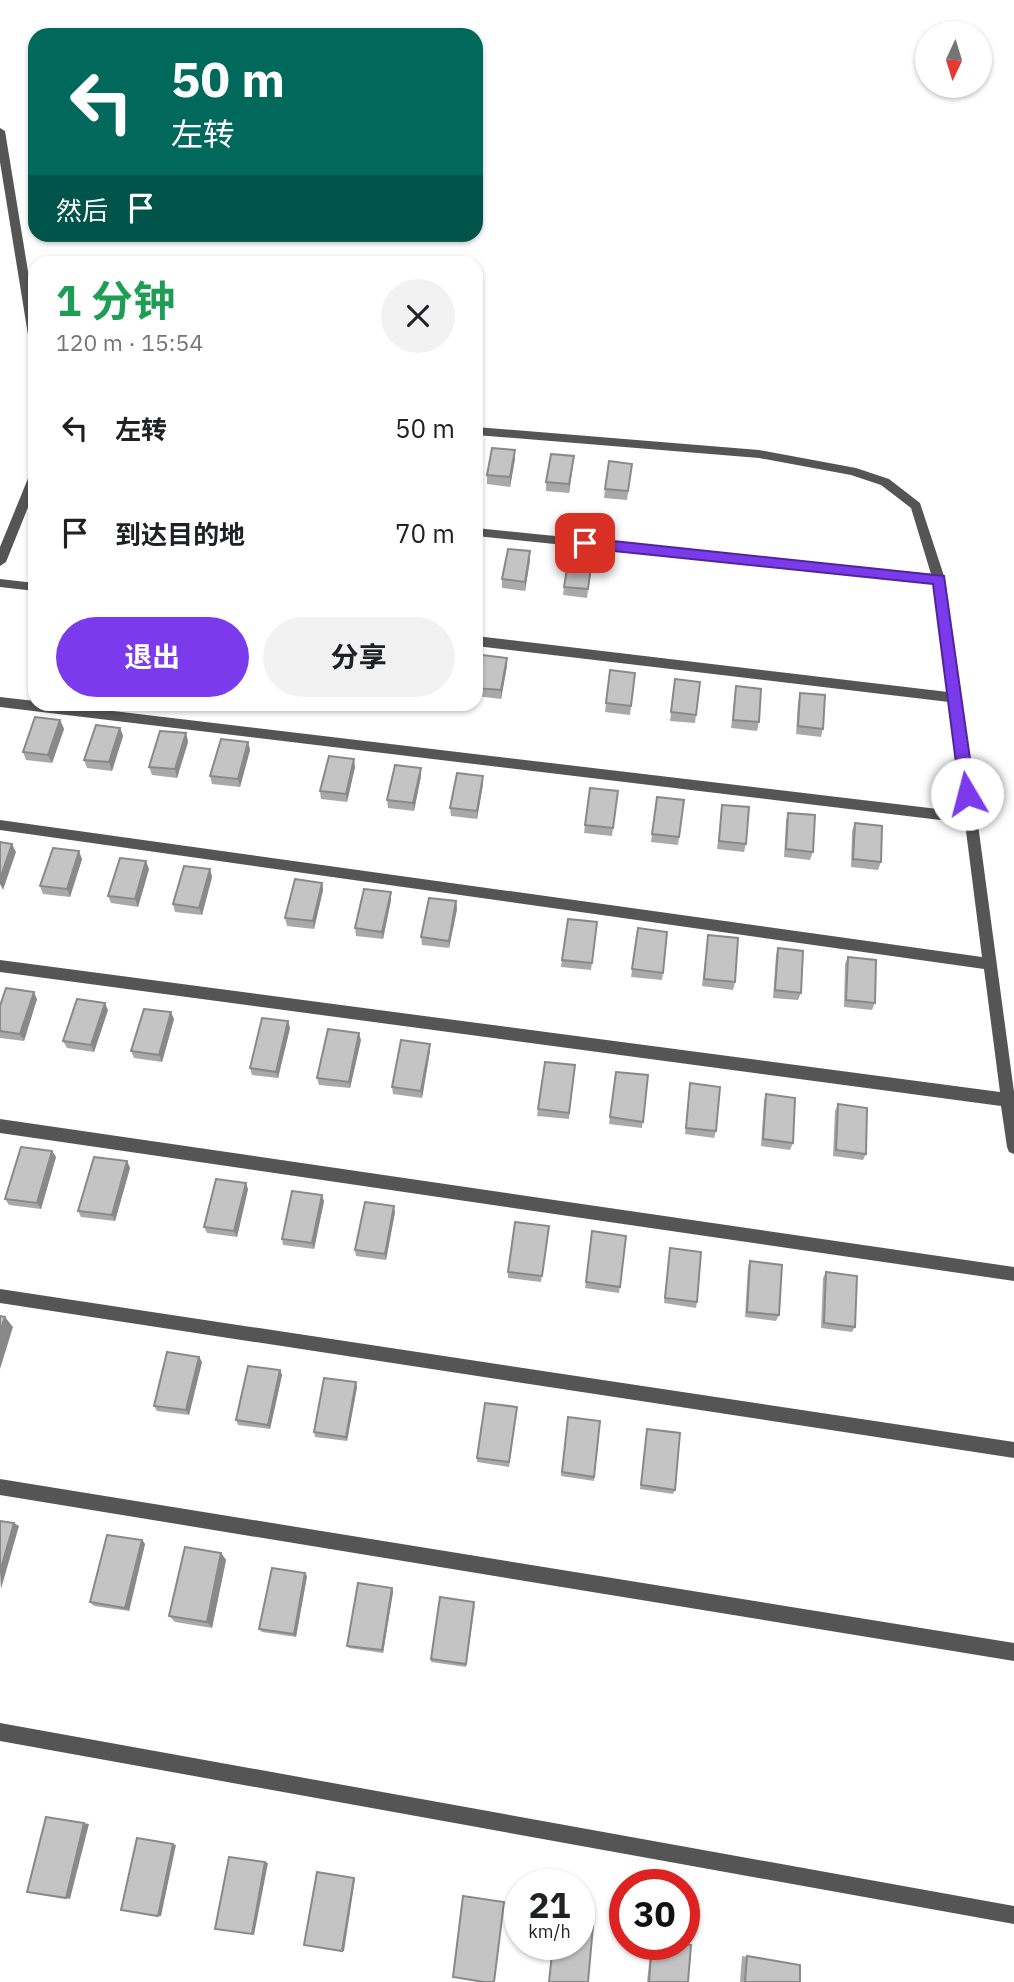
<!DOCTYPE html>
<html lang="zh">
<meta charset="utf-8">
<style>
:root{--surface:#fff;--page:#f2f2f2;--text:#202124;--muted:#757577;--accent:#7c3aed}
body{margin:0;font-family:"IBM Plex Sans","Noto Sans SC",sans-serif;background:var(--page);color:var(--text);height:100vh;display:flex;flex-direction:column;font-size:26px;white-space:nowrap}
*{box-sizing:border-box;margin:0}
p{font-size:23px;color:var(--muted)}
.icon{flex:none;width:38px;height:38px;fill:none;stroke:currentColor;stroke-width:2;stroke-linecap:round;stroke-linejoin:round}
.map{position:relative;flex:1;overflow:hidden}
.details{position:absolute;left:28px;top:256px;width:455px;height:455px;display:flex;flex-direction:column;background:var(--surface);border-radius:21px;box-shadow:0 2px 5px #0004}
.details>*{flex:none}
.top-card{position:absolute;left:28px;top:28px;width:455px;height:214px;border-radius:21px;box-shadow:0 2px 5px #0004;background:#00695c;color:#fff;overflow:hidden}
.needle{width:46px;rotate:184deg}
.fabs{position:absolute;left:915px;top:21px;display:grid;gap:14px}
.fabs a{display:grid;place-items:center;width:77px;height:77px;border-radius:50%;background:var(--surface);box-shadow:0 2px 5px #0004;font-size:35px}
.speed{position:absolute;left:504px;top:1869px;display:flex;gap:14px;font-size:35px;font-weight:700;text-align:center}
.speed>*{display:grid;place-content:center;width:91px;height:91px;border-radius:50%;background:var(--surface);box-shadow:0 2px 5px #0004;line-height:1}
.speed small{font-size:18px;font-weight:400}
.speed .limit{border:10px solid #d22;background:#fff;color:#111}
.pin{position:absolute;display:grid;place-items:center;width:60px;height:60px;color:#fff;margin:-30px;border-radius:14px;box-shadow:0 4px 10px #0006}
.me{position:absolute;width:77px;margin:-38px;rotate:352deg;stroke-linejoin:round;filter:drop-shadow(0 0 5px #0008)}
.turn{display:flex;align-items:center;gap:24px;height:147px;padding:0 28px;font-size:32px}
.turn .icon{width:91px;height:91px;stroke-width:2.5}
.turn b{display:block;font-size:49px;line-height:60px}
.then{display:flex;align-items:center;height:66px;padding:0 28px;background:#0003;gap:14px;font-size:26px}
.round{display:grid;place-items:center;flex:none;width:74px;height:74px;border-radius:37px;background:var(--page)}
.headline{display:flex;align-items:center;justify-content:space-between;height:119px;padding:0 28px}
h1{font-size:42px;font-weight:700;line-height:52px;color:#1e9e55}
.cta{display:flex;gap:14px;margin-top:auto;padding:14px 28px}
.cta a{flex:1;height:80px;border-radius:42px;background:var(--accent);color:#fff;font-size:28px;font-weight:700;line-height:80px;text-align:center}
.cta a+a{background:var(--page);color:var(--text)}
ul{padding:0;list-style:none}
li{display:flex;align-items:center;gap:21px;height:105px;padding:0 28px}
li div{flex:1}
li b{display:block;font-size:26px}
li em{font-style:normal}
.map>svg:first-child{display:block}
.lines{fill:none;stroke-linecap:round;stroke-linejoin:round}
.minor{fill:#555;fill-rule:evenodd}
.wall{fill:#a9a9a9}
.shaded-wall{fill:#898989}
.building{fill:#c4c4c4;stroke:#898989;stroke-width:2}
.route{fill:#7c3aed;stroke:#51269a;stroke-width:2}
</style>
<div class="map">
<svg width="1014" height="1982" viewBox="0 0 1014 1982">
<rect width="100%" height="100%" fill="#fff"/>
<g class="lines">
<g class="minor">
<path d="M 0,128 L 5,131 L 35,314 L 35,351 L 30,347 L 0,162 Z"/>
<path d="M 476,427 L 759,450 L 856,468 L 889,479 L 920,503 L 945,579 L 1014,1092 L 1014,1154 L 1009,1152 L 1007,1147 L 1001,1106 L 0,972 L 0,960 L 1000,1092 L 984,969 L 0,830 L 0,820 L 982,957 L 965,823 L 0,707 L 0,697 L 35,701 L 35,704 L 54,704 L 963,812 L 949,702 L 476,646 L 476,636 L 948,692 L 934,583 L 476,536 L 476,528 L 931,574 L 911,508 L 881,485 L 851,475 L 759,458 L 476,435 Z"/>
<path d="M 35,472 L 35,490 L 6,562 L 0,566 L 0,547 L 29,476 Z"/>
<path d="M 0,579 L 35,583 L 35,591 L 0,587 Z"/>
<path d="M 0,1119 L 1014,1267 L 1014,1281 L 0,1133 Z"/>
<path d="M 0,1289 L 1014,1442 L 1014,1458 L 0,1303 Z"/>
<path d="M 0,1479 L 1014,1643 L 1014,1661 L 0,1495 Z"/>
<path d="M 0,1723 L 1014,1906 L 1014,1924 L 0,1741 Z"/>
</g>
</g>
<g class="wall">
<path d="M 515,450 L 515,459 L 510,487 L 487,484 L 487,475 Z"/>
<path d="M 632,464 L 627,500 L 604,498 L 605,489 Z"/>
<path d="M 573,465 L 569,493 L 546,491 L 546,482 Z"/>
<path d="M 592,559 L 587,598 L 563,595 L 564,587 Z"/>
<path d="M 530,560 L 525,591 L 502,588 L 502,579 Z"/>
<path d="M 507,666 L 501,699 L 476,696 L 476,687 Z"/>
<path d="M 635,673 L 630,715 L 605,712 L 606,703 Z"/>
<path d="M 675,679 L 700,682 L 695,723 L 670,721 Z"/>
<path d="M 736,686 L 759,722 L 757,731 L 731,728 Z"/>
<path d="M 800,693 L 823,729 L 821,737 L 796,734 L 798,702 Z"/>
<path d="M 60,720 L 64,729 L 52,763 L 26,760 L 23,752 Z"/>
<path d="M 120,728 L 123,736 L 112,771 L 87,768 L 84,760 Z"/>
<path d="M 186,733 L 188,742 L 177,778 L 152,775 L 149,767 Z"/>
<path d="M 248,742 L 250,750 L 240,787 L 212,784 L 210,776 Z"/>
<path d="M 355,767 L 347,802 L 321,799 L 320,791 Z"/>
<path d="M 421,776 L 414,811 L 388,808 L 387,800 Z"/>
<path d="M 483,776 L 483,784 L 477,819 L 451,816 L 450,808 Z"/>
<path d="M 618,791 L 612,836 L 584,833 L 585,825 Z"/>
<path d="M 657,797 L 684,800 L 678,845 L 651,842 Z"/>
<path d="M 722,805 L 746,844 L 744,852 L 717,849 Z"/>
<path d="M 788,813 L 813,852 L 810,860 L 784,857 L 786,821 Z"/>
<path d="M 855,823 L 881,862 L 878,870 L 851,867 L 852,831 Z"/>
<path d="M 82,859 L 70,897 L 43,894 L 40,886 Z"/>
<path d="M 149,869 L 138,907 L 111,903 L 108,896 Z"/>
<path d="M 210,869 L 212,877 L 202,915 L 175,912 L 173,904 Z"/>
<path d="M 322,883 L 323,890 L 314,929 L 287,926 L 285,918 Z"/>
<path d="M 391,892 L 391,900 L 383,939 L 356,936 L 355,928 Z"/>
<path d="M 456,901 L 457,909 L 449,948 L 422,945 L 421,937 Z"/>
<path d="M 597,922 L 591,970 L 561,967 L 562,960 Z"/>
<path d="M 638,928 L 663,973 L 662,980 L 631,977 Z"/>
<path d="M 708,935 L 735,982 L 733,990 L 702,986 Z"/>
<path d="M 778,948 L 801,993 L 798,1000 L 773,998 L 776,955 Z"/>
<path d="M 848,957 L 875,1003 L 872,1010 L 844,1007 L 845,964 Z"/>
<path d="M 37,999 L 24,1041 L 0,1038 L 0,1006 Z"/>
<path d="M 108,1010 L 94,1052 L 67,1048 L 63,1041 Z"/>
<path d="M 174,1019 L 162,1062 L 134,1058 L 131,1051 Z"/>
<path d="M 288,1021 L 290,1028 L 278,1078 L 252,1075 L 250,1068 Z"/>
<path d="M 361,1040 L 350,1088 L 319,1085 L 317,1078 Z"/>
<path d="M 430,1051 L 422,1098 L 393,1094 L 392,1087 Z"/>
<path d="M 575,1065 L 569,1119 L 537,1116 L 538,1109 Z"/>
<path d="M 616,1072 L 648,1075 L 642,1128 L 609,1124 Z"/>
<path d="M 690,1083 L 716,1131 L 714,1138 L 685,1134 Z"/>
<path d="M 766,1094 L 793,1143 L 790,1150 L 761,1146 L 764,1101 Z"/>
<path d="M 838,1104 L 866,1154 L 863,1160 L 833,1156 L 835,1111 Z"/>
<path d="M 52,1151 L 56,1157 L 41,1209 L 9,1205 L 5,1199 Z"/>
<path d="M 127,1161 L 130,1168 L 115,1221 L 81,1217 L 78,1211 Z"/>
<path d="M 248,1189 L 237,1237 L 207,1233 L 204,1227 Z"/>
<path d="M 324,1201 L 314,1249 L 283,1245 L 282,1239 Z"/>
<path d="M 395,1212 L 386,1260 L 356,1256 L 355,1250 Z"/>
<path d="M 549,1226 L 541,1282 L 508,1278 L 508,1272 Z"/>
<path d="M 592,1231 L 626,1236 L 619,1293 L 585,1288 Z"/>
<path d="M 670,1248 L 697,1302 L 696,1308 L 664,1303 Z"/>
<path d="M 750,1261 L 779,1315 L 776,1321 L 745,1317 L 748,1266 Z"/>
<path d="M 826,1272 L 855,1327 L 852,1332 L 821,1328 L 823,1278 Z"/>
<path d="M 199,1357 L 202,1362 L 189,1415 L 157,1411 L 154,1406 Z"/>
<path d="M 280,1370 L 282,1375 L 270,1429 L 238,1425 L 236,1420 Z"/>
<path d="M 357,1387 L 347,1441 L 315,1437 L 314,1432 Z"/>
<path d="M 517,1412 L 509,1467 L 477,1462 L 477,1458 Z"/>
<path d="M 568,1417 L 600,1421 L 594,1481 L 561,1476 Z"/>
<path d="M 647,1429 L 675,1490 L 673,1494 L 640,1489 Z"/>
<path d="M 142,1540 L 145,1544 L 129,1611 L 94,1606 L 90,1602 Z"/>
<path d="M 221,1553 L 226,1560 L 212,1628 L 175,1622 L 169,1616 Z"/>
<path d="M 307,1576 L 296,1637 L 262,1632 L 259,1629 Z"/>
<path d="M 392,1588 L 393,1592 L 383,1653 L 349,1648 L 347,1646 Z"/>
<path d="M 475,1605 L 466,1667 L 431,1662 L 431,1659 Z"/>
<path d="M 651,1944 L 683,1944 L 688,1982 L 647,1982 Z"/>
<path d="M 742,1956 L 800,1965 L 800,1982 L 740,1982 Z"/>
</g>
<g class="shaded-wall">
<path d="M 515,450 L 515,459 L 510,487 L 510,477 Z"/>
<path d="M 574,456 L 573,465 L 569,493 L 569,484 Z"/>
<path d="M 530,551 L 530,560 L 525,591 L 525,582 Z"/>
<path d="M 507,658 L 507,666 L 501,699 L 501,690 Z"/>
<path d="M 60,720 L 64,729 L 52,763 L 48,755 Z"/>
<path d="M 120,728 L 123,736 L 112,771 L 109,762 Z"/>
<path d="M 186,733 L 188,742 L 177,778 L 175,769 Z"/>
<path d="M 248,742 L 250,750 L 240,787 L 238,779 Z"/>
<path d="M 354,759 L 355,767 L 347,802 L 346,794 Z"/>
<path d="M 421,768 L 421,776 L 414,811 L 413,803 Z"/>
<path d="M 483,776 L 483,784 L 477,819 L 477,811 Z"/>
<path d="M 12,844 L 16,852 L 3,890 L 0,884 L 0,879 Z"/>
<path d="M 79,851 L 82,859 L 70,897 L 67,889 Z"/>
<path d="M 146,861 L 149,869 L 138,907 L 135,899 Z"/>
<path d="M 210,869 L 212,877 L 202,915 L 199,908 Z"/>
<path d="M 322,883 L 323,890 L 314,929 L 313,921 Z"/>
<path d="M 391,892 L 391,900 L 383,939 L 382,932 Z"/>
<path d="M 456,901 L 457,909 L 449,948 L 449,941 Z"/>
<path d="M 34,992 L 37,999 L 24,1041 L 20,1034 Z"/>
<path d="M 105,1003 L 108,1010 L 94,1052 L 91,1045 Z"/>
<path d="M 171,1012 L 174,1019 L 162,1062 L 159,1055 Z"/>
<path d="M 288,1021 L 290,1028 L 278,1078 L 276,1072 Z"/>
<path d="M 359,1033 L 361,1040 L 350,1088 L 349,1082 Z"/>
<path d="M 430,1044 L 430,1051 L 422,1098 L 421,1091 Z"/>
<path d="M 52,1151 L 56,1157 L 41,1209 L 37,1203 Z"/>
<path d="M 127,1161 L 130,1168 L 115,1221 L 112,1215 Z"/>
<path d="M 246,1183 L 248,1189 L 237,1237 L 234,1231 Z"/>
<path d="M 322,1195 L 324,1201 L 314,1249 L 312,1243 Z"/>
<path d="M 394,1206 L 395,1212 L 386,1260 L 385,1254 Z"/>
<path d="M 5,1317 L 13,1327 L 0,1369 L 0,1332 Z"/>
<path d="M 199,1357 L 202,1362 L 189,1415 L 186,1410 Z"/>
<path d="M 280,1370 L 282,1375 L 270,1429 L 268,1425 Z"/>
<path d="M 356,1382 L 357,1387 L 347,1441 L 346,1437 Z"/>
<path d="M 14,1523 L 19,1526 L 1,1589 L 0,1572 Z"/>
<path d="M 142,1540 L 145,1544 L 129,1611 L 125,1608 Z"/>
<path d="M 221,1553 L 226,1560 L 212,1628 L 207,1622 Z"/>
<path d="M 305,1573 L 307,1576 L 296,1637 L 294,1634 Z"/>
<path d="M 392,1588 L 393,1592 L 383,1653 L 382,1650 Z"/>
<path d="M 84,1823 L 89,1824 L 70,1899 L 66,1898 Z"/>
<path d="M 173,1844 L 176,1845 L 161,1916 L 158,1916 Z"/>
<path d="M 265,1862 L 268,1863 L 254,1935 L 252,1934 Z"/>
<path d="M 354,1878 L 355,1879 L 344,1951 L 342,1951 Z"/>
</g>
<g class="building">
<path d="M 492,448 L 515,450 L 510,477 L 487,475 Z"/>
<path d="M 551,454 L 574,456 L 569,484 L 546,482 Z"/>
<path d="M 609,461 L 632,464 L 628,491 L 605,489 Z"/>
<path d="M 508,549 L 530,551 L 525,582 L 502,579 Z"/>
<path d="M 569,556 L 592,559 L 588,589 L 564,587 Z"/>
<path d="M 482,655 L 507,658 L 501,690 L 476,688 Z"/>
<path d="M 610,670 L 635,673 L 631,706 L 606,703 Z"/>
<path d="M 675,679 L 700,682 L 696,715 L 671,712 Z"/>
<path d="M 736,686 L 761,689 L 759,722 L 733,720 Z"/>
<path d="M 800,693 L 825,695 L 823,729 L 798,726 Z"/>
<path d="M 35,717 L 60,720 L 48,755 L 23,752 Z"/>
<path d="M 96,725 L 120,728 L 109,762 L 84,760 Z"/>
<path d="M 160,731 L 186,733 L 175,769 L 149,767 Z"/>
<path d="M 221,739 L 248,742 L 238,779 L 210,776 Z"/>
<path d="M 329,756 L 354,759 L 346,794 L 320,791 Z"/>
<path d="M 395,765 L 421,768 L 413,803 L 387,800 Z"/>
<path d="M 457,773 L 483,776 L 477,811 L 450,808 Z"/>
<path d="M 590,788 L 618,791 L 613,828 L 585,825 Z"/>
<path d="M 657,797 L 684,800 L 679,837 L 652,834 Z"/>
<path d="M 722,805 L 749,807 L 746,844 L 719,841 Z"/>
<path d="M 788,813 L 815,815 L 813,852 L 786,849 Z"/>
<path d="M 855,823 L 882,826 L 881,862 L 853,859 Z"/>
<path d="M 0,842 L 12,844 L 0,879 Z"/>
<path d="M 53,848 L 79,851 L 67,889 L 40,886 Z"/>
<path d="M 120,858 L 146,861 L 135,899 L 108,896 Z"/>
<path d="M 184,866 L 210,869 L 199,908 L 173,904 Z"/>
<path d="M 295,879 L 322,883 L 313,921 L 285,918 Z"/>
<path d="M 364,889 L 391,892 L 382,932 L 355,928 Z"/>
<path d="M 429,898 L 456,901 L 449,941 L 421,937 Z"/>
<path d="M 568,919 L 597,922 L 592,963 L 562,960 Z"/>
<path d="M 638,928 L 667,932 L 663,973 L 632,969 Z"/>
<path d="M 708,935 L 738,938 L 735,982 L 704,979 Z"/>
<path d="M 778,948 L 803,951 L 801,993 L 775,990 Z"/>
<path d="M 848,957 L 876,960 L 875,1003 L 846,1000 Z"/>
<path d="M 6,988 L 34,992 L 20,1034 L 0,1031 L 0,1006 Z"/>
<path d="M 77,999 L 105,1003 L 91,1045 L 63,1041 Z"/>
<path d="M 144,1009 L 171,1012 L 159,1055 L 131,1051 Z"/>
<path d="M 262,1018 L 288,1021 L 276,1072 L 250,1068 Z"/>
<path d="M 328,1029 L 359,1033 L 349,1082 L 317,1078 Z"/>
<path d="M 401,1040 L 430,1044 L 421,1091 L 392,1087 Z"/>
<path d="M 545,1062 L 575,1065 L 569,1113 L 538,1109 Z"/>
<path d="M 616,1072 L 648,1075 L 643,1122 L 610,1117 Z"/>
<path d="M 690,1083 L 720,1087 L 716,1131 L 686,1128 Z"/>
<path d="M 766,1094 L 795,1098 L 793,1143 L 763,1139 Z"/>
<path d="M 838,1104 L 867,1108 L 866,1154 L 836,1150 Z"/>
<path d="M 21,1147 L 52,1151 L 37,1203 L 5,1199 Z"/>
<path d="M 94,1157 L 127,1161 L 112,1215 L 78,1211 Z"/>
<path d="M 216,1179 L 246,1183 L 234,1231 L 204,1227 Z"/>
<path d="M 292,1191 L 322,1195 L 312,1243 L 282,1239 Z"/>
<path d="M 365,1202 L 394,1206 L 385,1254 L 355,1250 Z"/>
<path d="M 515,1222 L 549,1226 L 542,1276 L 508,1272 Z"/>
<path d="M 592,1231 L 626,1236 L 620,1287 L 586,1282 Z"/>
<path d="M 670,1248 L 701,1252 L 697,1302 L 665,1298 Z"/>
<path d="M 750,1261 L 782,1265 L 779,1315 L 747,1312 Z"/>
<path d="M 826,1272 L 857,1276 L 855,1327 L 824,1323 Z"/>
<path d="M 0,1316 L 5,1317 L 0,1332 Z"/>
<path d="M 167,1352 L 199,1357 L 186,1410 L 154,1406 Z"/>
<path d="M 248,1366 L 280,1370 L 268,1425 L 236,1420 Z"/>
<path d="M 324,1378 L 356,1382 L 346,1437 L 314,1432 Z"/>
<path d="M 485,1403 L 517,1407 L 509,1462 L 477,1458 Z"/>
<path d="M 568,1417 L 600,1421 L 594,1477 L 562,1472 Z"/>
<path d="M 647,1429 L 680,1433 L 675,1490 L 641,1485 Z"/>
<path d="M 0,1521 L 14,1523 L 0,1572 Z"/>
<path d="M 107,1535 L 142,1540 L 125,1608 L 90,1602 Z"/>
<path d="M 185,1547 L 221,1553 L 207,1622 L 169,1616 Z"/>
<path d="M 272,1568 L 305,1573 L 294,1634 L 259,1629 Z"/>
<path d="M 358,1583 L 392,1588 L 382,1650 L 347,1646 Z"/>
<path d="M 440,1597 L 474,1602 L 466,1664 L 431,1659 Z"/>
<path d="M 46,1817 L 84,1823 L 66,1898 L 27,1892 Z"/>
<path d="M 137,1838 L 173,1844 L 158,1916 L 121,1910 Z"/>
<path d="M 229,1857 L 265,1862 L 252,1934 L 215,1929 Z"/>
<path d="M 317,1872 L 354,1878 L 342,1951 L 304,1945 Z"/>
<path d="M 463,1896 L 504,1902 L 494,1982 L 484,1982 L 453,1977 Z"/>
<path d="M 579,1924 L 593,1926 L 588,1982 L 549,1982 L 553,1944 L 579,1944 Z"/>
<path d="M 652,1944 L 683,1944 L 691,1945 L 688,1982 L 649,1982 Z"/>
<path d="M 747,1956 L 800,1965 L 800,1982 L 745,1982 Z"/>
</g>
<path class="route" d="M 585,538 L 944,576 L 975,794 L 973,798 L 967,800 L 960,794 L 933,584 L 585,548 L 578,543 Z"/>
</svg>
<div class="fabs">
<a><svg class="needle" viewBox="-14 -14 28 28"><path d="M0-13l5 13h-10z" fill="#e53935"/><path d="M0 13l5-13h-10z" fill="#757577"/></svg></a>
</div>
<div class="speed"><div>21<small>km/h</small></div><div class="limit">30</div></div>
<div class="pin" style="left:585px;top:543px;background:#d93025"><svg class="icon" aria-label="arrive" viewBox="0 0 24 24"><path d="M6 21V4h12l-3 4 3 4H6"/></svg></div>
<svg class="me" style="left:967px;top:794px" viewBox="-20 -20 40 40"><circle r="19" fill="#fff"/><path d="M0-13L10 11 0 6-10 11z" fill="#7c3aed"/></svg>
<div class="top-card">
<div class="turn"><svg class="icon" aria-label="left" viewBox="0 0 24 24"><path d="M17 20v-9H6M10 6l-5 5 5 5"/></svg><div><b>50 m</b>左转</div></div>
<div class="then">然后<svg class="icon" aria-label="arrive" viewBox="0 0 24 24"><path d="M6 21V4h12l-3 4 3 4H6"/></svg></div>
</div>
<section class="details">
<div class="headline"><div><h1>1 分钟</h1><p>120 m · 15:54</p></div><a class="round"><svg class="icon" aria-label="close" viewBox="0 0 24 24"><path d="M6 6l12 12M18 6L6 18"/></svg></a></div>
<ul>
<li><svg class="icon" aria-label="left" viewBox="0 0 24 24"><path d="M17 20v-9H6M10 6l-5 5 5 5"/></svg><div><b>左转</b></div><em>50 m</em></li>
<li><svg class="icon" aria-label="arrive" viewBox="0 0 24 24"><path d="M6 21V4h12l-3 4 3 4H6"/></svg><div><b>到达目的地</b></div><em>70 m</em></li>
</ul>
<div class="cta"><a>退出</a><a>分享</a></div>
</section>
</div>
